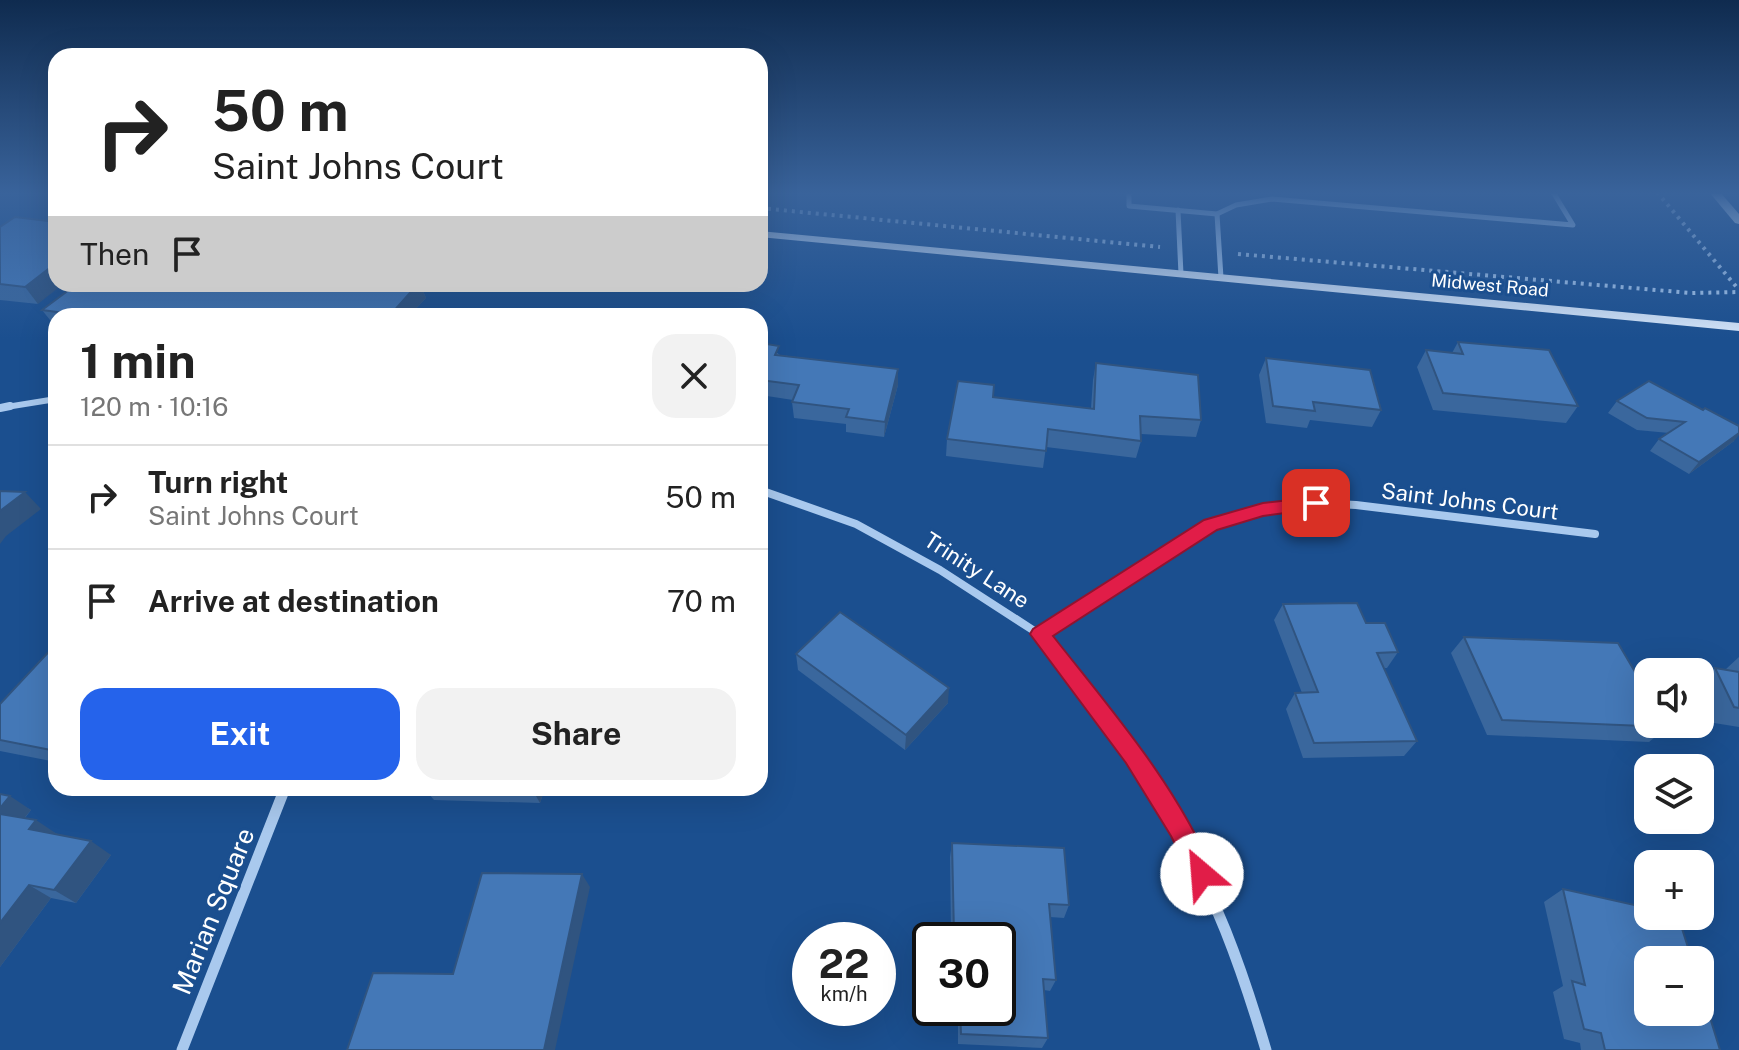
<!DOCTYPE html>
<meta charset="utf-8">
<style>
:root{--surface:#fff;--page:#f2f2f2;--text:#222;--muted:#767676;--line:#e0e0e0;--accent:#2563eb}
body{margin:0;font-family:"Public Sans",sans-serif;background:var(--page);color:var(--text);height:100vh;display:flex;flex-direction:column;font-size:30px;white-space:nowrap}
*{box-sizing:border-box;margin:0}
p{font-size:26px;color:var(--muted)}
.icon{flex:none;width:44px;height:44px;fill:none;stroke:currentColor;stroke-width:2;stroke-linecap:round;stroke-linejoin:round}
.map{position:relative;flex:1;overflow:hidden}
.details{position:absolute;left:48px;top:308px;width:720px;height:488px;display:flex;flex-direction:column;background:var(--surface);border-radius:24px;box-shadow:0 8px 32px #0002}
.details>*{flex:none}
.banner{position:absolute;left:48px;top:48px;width:720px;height:244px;border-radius:24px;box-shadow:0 8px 32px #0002;background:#fff;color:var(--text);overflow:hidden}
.buttons{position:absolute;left:1634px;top:658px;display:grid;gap:16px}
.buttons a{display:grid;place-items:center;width:80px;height:80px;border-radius:16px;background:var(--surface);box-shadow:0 8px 32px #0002;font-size:40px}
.speed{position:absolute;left:792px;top:922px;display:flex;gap:16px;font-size:40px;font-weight:700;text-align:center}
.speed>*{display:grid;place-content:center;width:104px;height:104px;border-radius:50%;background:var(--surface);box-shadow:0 8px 32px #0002;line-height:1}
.speed small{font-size:20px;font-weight:400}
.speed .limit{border:4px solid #111;border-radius:12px;background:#fff;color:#111}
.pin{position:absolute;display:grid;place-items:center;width:68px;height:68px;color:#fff;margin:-34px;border-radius:16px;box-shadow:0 4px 12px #0006}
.me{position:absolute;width:88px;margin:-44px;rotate:333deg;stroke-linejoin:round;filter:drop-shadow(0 0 6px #0008)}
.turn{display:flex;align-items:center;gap:28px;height:168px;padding:0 32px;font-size:36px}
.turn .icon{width:104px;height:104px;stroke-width:2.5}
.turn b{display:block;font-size:56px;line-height:68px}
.then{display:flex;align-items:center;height:76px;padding:0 32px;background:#0003;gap:16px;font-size:30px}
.round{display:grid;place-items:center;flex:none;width:84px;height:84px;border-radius:24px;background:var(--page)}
.summary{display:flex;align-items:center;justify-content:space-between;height:136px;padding:0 32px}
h1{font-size:48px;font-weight:700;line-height:60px}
.primary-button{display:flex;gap:16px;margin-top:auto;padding:16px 32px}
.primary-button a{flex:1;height:92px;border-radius:24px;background:var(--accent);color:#fff;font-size:32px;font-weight:700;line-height:92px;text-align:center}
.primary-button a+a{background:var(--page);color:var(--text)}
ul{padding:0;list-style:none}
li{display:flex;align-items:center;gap:24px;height:104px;padding:0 32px;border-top:2px solid var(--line)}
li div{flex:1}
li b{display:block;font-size:30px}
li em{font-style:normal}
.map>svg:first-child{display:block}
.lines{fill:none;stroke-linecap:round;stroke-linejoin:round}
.path{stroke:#a9c9ee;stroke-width:4;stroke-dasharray:3 5;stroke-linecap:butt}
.service{stroke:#a9c9ee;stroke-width:5}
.minor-far2{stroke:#a9c9ee;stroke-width:6}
.minor-far1{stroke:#a9c9ee;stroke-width:8}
.minor{stroke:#a9c9ee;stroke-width:11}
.secondary{fill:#d6e6fa;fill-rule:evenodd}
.wall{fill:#3a679d}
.shaded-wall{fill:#305480}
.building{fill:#4478b7;stroke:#305480;stroke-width:2}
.route{fill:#e11d48;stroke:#92132f;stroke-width:2}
.labels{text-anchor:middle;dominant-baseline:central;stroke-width:6;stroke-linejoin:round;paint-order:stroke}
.far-street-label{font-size:18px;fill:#fff;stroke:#1b4f8f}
.street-label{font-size:22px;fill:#fff;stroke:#1b4f8f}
.near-street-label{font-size:26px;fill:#fff;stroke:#1b4f8f}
</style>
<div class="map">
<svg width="1739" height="1050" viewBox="0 0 1739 1050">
<rect width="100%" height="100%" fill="#1b4f8f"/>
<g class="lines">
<g class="path">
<path d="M 1657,192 L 1739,290"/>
<path d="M 760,208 L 1160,247"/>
<path d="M 1238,254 L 1691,293 L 1739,292"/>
</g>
<g class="service">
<path d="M 1129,192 L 1129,206 L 1217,214 L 1236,205 L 1272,199 L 1573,225 L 1553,192"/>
<path d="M 1178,210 L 1181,274"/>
<path d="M 1217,214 L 1221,278"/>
</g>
<path class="minor-far2" d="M 0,408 L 56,399"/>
<g class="minor-far1">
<path d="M 0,408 L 10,406"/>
<path d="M 760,490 L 856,524 L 940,570 L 1039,634 L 1059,654 L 1082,688"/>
<path d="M 1040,634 L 1210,525 L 1263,509 L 1316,503 L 1356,505 L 1595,534"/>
</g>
<g class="minor">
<path d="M 1080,686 C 1110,730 1143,772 1170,818 C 1214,890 1242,969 1266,1050"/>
<path d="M 182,1050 L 285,788"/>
</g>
<g class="secondary">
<path d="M 1709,192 L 1720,192 L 1739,214 L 1739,224 L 1735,223 Z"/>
<path d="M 760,231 L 1739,323 L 1739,331 L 760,237 Z"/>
</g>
</g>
<g class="wall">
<path d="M 0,227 L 38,304 L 0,300 Z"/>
<path d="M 338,284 L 420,284 L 426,298 L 410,315 L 422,316 L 56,316 L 56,325 L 54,325 L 42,310 L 183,290 L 239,286 L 336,286 Z"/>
<path d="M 760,333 L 764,333 L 765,344 L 780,355 L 898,369 L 898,385 L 884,437 L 846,432 L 846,424 L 794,418 L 792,402 L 793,400 L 760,395 Z"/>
<path d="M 1458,342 L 1578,406 L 1566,423 L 1433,410 L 1417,367 L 1426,350 L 1452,353 Z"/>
<path d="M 1266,358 L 1381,410 L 1372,427 L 1310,420 L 1307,428 L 1266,423 L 1259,375 Z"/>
<path d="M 1096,363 L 1201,420 L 1196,437 L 1141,434 L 1141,441 L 1136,458 L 1046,447 L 1043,468 L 946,456 L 947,439 L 993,397 L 1091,408 L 1093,380 Z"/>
<path d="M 1617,401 L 1703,410 L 1734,441 L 1689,474 L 1650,451 L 1659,439 L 1669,433 L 1637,430 L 1608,413 Z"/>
<path d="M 1283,604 L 1366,623 L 1398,652 L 1387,668 L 1384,668 L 1417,741 L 1404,756 L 1303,758 L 1286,709 L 1295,693 L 1302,693 L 1274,620 Z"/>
<path d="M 1464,637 L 1667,727 L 1649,742 L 1487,735 L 1451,653 Z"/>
<path d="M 56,644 L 56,762 L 0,751 L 0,704 Z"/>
<path d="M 796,654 L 948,703 L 905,750 L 798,670 Z"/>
<path d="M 1739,657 L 1739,727 L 1714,723 L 1700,692 L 1700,681 L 1715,668 L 1726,670 L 1726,669 Z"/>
<path d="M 424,788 L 545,788 L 540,803 L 434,800 Z"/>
<path d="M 0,794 L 31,810 L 25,818 L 57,834 L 111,855 L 76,903 L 51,898 L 0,967 Z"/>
<path d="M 952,843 L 1069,905 L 1064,918 L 1050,917 L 1056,980 L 1050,991 L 1044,990 L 1048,1038 L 1042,1048 L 958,1044 L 958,1008 L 998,1008 L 998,940 L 933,940 L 934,934 L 951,935 L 950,857 Z"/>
<path d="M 1563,889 L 1720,1050 L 1581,1050 L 1580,1043 L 1564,1039 L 1553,992 L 1563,986 L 1544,902 Z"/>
</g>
<g class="shaded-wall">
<path d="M 56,263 L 56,284 L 63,284 L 38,304 L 25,287 Z"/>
<path d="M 418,284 L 420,284 L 426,298 L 409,316 L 392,313 Z"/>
<path d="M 764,333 L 765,348 L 761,358 L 760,341 Z"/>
<path d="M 898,369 L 898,385 L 884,437 L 885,422 Z"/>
<path d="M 1739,433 L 1739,435 L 1734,441 L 1689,474 L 1699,462 Z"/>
<path d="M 25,492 L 41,509 L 6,536 L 0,544 L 0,511 Z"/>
<path d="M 949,688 L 948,703 L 905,750 L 906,735 Z"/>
<path d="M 532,788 L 545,788 L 540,803 L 532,789 Z"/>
<path d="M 10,796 L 31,810 L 17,827 L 0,816 L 0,808 Z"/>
<path d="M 36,820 L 57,834 L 29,829 Z"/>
<path d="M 91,841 L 111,855 L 76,903 L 54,890 Z"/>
<path d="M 582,874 L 590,887 L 555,1050 L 544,1050 Z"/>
<path d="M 29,885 L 51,898 L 0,967 L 0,923 Z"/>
</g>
<g class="building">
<path d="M 15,217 L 56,222 L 56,263 L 25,287 L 0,284 L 0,227 Z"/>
<path d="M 77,284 L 133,284 L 183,290 L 190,284 L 215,284 L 239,286 L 242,284 L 320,284 L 336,286 L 338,284 L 418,284 L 392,313 L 422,316 L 139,316 L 118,314 L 115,316 L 88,316 L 42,310 Z"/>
<path d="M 1458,342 L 1549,350 L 1578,406 L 1443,393 L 1426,350 L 1463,354 Z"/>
<path d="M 760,343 L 779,346 L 775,355 L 898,369 L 885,422 L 846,417 L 849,409 L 792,402 L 799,385 L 760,380 Z"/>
<path d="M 1266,358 L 1370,370 L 1381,410 L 1313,402 L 1315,411 L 1273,406 Z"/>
<path d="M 1096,363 L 1198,375 L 1201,420 L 1140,416 L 1141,441 L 1048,429 L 1046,451 L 947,439 L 958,381 L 994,385 L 993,397 L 1094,409 Z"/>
<path d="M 1649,381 L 1703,410 L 1705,408 L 1739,426 L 1739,433 L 1699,462 L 1659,439 L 1685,422 L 1647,418 L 1617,401 Z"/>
<path d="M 0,491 L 25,492 L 0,511 Z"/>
<path d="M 1357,603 L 1366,623 L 1385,623 L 1398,652 L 1377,653 L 1417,741 L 1314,743 L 1295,693 L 1318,692 L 1283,604 Z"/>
<path d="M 840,612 L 949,688 L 906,735 L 796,654 Z"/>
<path d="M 1464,637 L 1618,643 L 1648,694 L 1648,724 L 1666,724 L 1667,727 L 1502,720 Z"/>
<path d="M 56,644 L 56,751 L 0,740 L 0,704 Z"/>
<path d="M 1715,668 L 1739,672 L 1739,708 L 1734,707 Z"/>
<path d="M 0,794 L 10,796 L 0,808 Z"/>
<path d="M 0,814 L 36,820 L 29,829 L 91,841 L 54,890 L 29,885 L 0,923 Z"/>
<path d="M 952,843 L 1064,848 L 1069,905 L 1049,904 L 1056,980 L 1043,979 L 1048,1038 L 961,1034 L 960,1008 L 998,1008 L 998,940 L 934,940 L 934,934 L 954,935 Z"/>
<path d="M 482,873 L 582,874 L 544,1050 L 347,1050 L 373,973 L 453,974 Z"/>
<path d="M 1563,889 L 1648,908 L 1648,916 L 1678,916 L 1692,960 L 1648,960 L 1648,1012 L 1700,1012 L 1700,985 L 1720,1050 L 1605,1050 L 1601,1033 L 1584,1029 L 1572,981 L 1585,985 Z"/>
</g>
<linearGradient id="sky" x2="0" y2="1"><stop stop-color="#0f2b4f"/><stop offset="0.57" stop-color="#39639b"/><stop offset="1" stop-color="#39639b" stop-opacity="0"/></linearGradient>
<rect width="1739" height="339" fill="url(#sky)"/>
<path class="route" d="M 1316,497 L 1325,503 L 1322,508 L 1263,516 L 1217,530 L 1053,636 C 1112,711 1177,785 1214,874 L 1211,882 L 1202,886 L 1194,882 L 1171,836 L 1126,763 L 1030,634 L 1033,629 L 1204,520 L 1263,503 Z"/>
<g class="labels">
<g class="far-street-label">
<text transform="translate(1490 285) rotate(5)">Midwest Road</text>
</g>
<g class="street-label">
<text transform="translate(1470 501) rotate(7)">Saint Johns Court</text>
<text transform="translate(977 570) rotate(33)">Trinity Lane</text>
</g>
<g class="near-street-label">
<text transform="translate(213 911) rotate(-68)">Marian Square</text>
</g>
</g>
</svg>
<div class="buttons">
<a><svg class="icon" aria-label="sound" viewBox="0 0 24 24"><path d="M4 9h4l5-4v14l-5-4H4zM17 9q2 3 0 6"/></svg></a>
<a><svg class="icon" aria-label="layers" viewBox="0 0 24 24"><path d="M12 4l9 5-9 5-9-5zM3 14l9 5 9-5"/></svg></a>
<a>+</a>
<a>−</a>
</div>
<div class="speed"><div>22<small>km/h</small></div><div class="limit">30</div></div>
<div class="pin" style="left:1316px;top:503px;background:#d93025"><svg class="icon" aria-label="arrive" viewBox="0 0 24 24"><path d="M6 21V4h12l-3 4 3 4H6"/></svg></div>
<svg class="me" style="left:1202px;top:874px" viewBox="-20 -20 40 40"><circle r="19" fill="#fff"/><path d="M0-13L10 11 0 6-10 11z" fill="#e11d48"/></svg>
<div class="banner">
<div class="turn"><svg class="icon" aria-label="right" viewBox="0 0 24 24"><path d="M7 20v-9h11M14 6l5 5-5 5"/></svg><div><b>50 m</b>Saint Johns Court</div></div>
<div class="then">Then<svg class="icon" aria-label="arrive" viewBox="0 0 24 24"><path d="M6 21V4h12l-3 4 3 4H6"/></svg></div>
</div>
<section class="details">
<div class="summary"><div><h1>1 min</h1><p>120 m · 10:16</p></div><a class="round"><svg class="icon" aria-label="close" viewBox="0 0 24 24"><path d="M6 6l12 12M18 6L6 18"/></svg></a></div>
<ul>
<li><svg class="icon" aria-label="right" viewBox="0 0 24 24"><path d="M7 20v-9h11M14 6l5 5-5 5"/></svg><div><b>Turn right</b><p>Saint Johns Court</p></div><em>50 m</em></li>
<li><svg class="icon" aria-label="arrive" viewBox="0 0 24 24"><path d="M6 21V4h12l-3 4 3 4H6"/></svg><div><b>Arrive at destination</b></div><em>70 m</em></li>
</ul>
<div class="primary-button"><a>Exit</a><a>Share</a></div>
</section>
</div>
